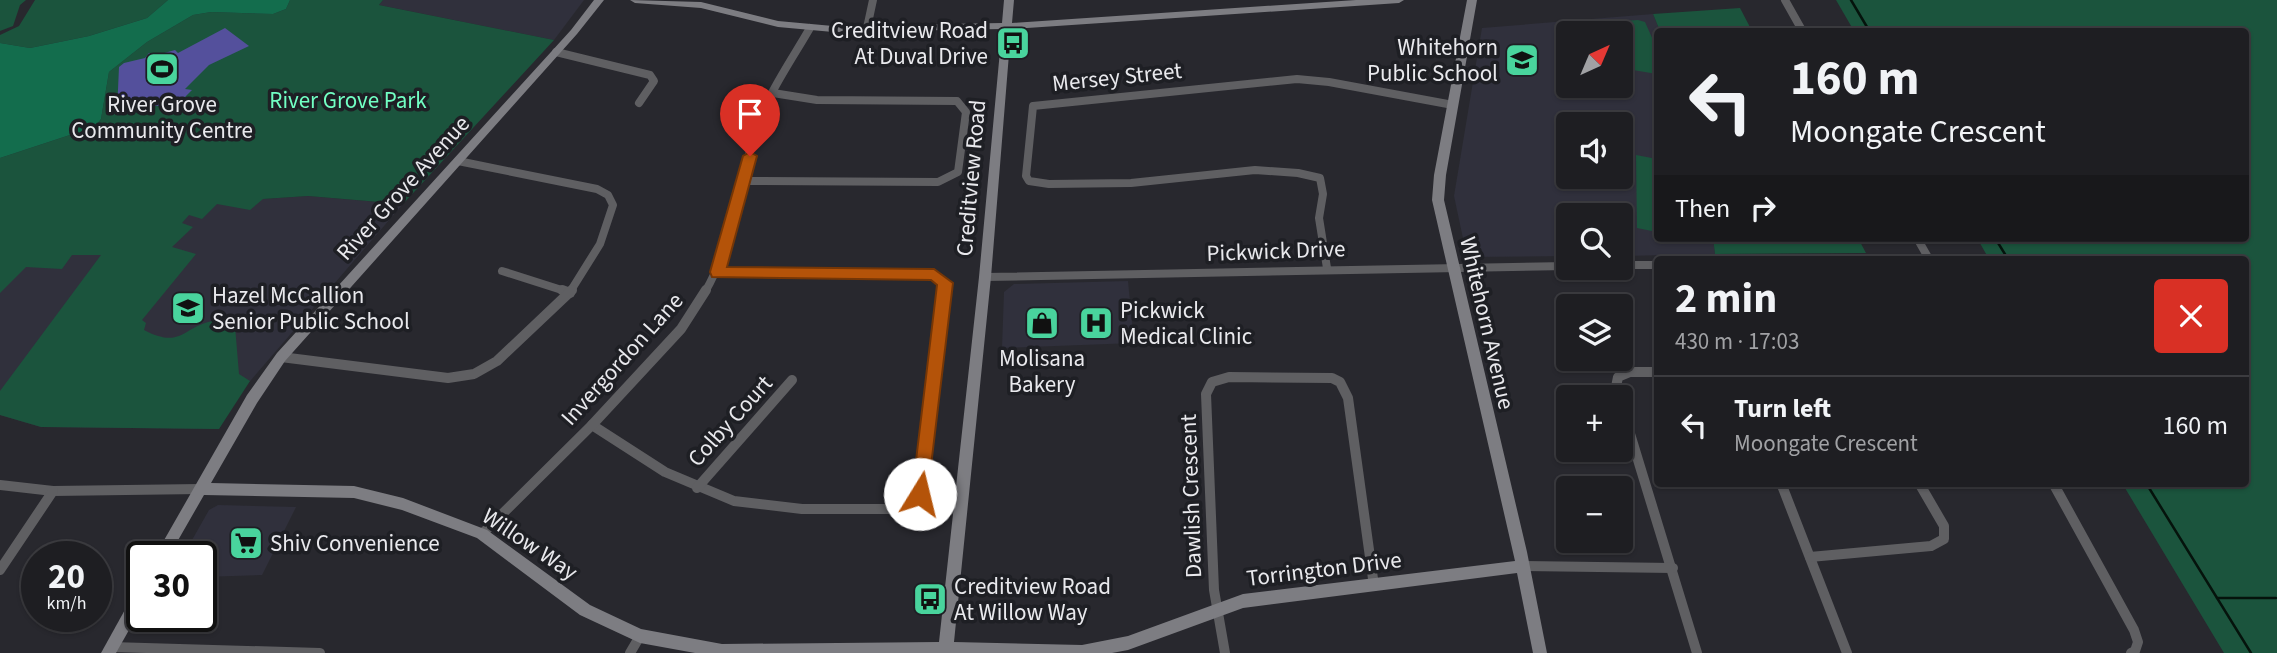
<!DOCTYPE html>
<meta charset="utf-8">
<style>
:root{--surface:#1e1e22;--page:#2b2b2f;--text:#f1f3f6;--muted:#a1a2a5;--line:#3c3c40}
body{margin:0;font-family:"Source Sans 3",sans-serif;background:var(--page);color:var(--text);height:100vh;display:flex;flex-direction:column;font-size:26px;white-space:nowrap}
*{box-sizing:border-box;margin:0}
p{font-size:23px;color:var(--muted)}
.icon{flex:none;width:38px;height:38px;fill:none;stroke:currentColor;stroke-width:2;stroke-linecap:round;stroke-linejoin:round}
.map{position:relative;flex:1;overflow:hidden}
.side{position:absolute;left:1654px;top:256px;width:595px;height:231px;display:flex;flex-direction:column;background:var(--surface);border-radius:7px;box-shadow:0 2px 5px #0004,0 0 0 2px var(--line)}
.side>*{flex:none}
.hud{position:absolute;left:1654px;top:28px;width:595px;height:214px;border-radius:7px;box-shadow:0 2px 5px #0004,0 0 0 2px var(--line);background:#1e1e22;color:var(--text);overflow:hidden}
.needle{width:46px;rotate:44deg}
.controls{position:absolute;left:1556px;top:21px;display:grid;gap:14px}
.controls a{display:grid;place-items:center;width:77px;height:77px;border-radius:7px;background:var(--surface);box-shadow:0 2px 5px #0004,0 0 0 2px var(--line);font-size:35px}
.speed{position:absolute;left:21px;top:541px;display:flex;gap:14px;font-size:35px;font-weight:700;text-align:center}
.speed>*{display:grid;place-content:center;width:91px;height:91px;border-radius:50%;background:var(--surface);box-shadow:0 2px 5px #0004,0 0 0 2px var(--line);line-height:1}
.speed small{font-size:18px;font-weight:400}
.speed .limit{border:4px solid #111;border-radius:10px;background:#fff;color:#111}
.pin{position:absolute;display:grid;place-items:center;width:60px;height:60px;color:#fff;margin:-72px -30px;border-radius:50% 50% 50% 0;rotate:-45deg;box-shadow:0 0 7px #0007}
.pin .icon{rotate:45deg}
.me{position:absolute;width:77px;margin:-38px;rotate:9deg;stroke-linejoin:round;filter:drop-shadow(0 0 5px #0008)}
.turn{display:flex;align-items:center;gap:24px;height:147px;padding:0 21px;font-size:32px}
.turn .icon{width:91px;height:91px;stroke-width:2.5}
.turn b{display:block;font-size:49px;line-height:60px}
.then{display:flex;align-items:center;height:66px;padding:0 21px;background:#0003;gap:14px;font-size:26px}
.round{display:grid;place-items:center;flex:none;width:74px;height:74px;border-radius:7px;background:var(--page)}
.overview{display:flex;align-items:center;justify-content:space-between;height:119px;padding:0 21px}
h1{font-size:42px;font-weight:700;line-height:52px}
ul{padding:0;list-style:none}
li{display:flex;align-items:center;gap:21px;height:98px;padding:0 21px;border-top:2px solid var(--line)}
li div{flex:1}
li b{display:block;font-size:26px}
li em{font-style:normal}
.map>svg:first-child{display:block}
.built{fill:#30303c;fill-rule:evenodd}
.green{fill:#1b543d}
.forest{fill:#136d4d}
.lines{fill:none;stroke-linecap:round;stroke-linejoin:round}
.stream{stroke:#05130c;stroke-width:2.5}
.building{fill:#54509c}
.street-far1{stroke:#5f5f62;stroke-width:8}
.street{stroke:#5f5f62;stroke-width:10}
.secondary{fill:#7d7d82;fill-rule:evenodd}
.route{fill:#b45309;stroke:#753606;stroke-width:2}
.labels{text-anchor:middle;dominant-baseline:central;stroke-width:7;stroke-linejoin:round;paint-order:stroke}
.poi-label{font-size:23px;fill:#e9e9ed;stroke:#1e1f24;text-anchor:start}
.street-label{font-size:23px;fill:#e9e9ed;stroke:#1e1f24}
.park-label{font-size:23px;fill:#71ffc3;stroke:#1e1f24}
</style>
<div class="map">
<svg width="2277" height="653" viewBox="0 0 2277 653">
<rect width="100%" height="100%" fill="#28282e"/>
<g class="built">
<path d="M 383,0 L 584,0 L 554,40 L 379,5 Z"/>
<path d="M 1653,14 L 1660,31 L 1657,32 L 1657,238 L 1713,238 L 1715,254 L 1621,256 L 1620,215 L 1568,215 L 1568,256 L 1467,257 L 1454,196 L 1482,28 ZM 1568,33 L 1620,33 L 1620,86 L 1568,86 ZM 1568,124 L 1620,124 L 1620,177 L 1568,177 Z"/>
<path d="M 0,178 L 263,199 L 308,196 L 403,204 L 239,394 L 219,429 L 41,427 L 0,415 Z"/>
<path d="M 1128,281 L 1134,343 L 1002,348 L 1004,292 L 1014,284 Z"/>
<path d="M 218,505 L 296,507 L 262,575 L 201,577 L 201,556 L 183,556 L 209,510 Z"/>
</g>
<g class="green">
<path d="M 0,0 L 26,0 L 20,5 L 13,26 L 0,31 Z"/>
<path d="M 35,0 L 168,0 L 147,18 L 89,36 L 30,48 L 0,43 L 0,35 L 19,26 Z"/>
<path d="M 290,0 L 383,0 L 379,5 L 554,40 L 403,204 L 308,196 L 263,199 L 250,210 L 217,204 L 202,219 L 189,215 L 182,223 L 193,227 L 172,247 L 196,254 L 142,320 L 146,323 L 144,330 C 182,350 183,326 213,321 C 219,320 229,325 235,326 L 239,374 L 250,381 L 219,429 L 41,427 L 0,415 L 0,391 L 101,255 L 72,255 L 62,269 L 26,267 L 0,293 L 0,158 L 79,132 L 90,133 L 101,119 L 109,72 L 147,42 L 193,15 L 211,12 L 273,14 L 286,9 Z"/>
<path d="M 1836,0 L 2277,0 L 2277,653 L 2224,653 L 2122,483 L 2245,483 L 2245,259 L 1989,259 L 1977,238 L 2245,238 L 2245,32 L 1854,31 Z"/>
<path d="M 1740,8 L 1752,31 L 1660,31 L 1653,14 Z"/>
<path d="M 1638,20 L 1645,22 L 1657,49 L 1657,74 L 1621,68 L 1620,33 L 1569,33 L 1565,25 Z"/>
<path d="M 1636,155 L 1657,159 L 1657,232 L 1637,228 Z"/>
<path d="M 1713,238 L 1858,238 L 1866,253 L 1715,254 Z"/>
</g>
<path class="forest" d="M 168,0 L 290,0 L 286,9 L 273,14 L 211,12 L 193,15 L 147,42 L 109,72 L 101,119 L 90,133 L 79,132 L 0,158 L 0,43 L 30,48 L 89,36 L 147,18 Z"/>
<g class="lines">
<g class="stream">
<path d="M 1851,0 L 1870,32"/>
<path d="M 1995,238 L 2008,259"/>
<path d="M 2146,483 L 2251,653"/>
<path d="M 2217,598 L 2276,598"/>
</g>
</g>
<path class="building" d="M 225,28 L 249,46 L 209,65 L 185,89 L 192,90 L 175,107 L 126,104 L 117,112 L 119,67 L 124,63 L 145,58 L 149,53 L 161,54 L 175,50 L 178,53 Z"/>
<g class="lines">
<g class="street-far1">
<path d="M 1785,0 L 1803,32"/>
<path d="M 867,28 L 873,0"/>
<path d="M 556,52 L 650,75 L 654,81 L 639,103"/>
<path d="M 458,161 L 597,189 L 608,195 L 613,205 L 600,244 L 570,292"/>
<path d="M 744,181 L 938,182 L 958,172 L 966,112 L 957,101 L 817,100 L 773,93"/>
<path d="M 1917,238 L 1929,259"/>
<path d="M 1620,265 L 1657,265"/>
<path d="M 1327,268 L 1319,218 L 1323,194 L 1320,178 L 1298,173 L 1255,170 L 1131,183 L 1049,184 L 1029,181 L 1026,176 L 1033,106 L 1297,79 L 1329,82 L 1453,105"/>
<path d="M 502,271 L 568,292"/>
<path d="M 717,272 L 934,274 L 943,280 L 945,292"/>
<path d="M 985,277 L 1568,266"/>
<path d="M 705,292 C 733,244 739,186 755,133 C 766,96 791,61 810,28"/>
</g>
<g class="street">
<path d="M 562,290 L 570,293"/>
<path d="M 281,357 L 448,378 L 474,374 L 497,361 L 572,290"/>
<path d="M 1619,397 L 1616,387 L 1618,377 L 1630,372 L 1657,372"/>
<path d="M 1620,401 L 1697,653"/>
<path d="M 592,425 L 665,472 L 734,501 L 802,509 L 897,509 L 916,501 L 923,482 L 946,290"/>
<path d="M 1781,483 L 1847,653"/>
<path d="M 2053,483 L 2134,630 L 2138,642 L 2135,651 L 2131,653"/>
<path d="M 0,485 L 53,491 L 200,489"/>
<path d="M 697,488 L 792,380"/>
<path d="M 482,534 L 592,425 L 681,329 L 706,290"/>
<path d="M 1810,557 L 1931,546 L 1944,539 L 1944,526 L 1919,483"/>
<path d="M 1522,566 L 1673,568"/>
<path d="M 0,570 L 53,491"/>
<path d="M 111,647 L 320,653"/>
<path d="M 630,653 L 640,636"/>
<path d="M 1225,653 L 1214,590 L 1206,394 L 1212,382 L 1229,377 L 1332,378 L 1340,382 L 1348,398 L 1374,586"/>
</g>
<g class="secondary">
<path d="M 594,0 L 604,0 L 577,34 L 285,361 L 257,403 L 211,483 L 354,486 L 403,498 L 487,530 L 590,605 L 641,629 L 722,644 L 939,642 L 979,277 L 1002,29 L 833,32 L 778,27 L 701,8 L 635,3 L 630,0 L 701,2 L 778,21 L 833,26 L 1002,23 L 1004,0 L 1014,0 L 1012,23 L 1356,0 L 1404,0 L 1399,3 L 1011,29 L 991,277 L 954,642 L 1082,645 L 1128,636 L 1243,594 L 1515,561 L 1432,200 L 1434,175 L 1467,0 L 1477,0 L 1446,175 L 1444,200 L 1527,552 L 1547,653 L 1533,653 L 1517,573 L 1243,608 L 1128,650 L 1112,653 L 695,653 L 640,643 L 580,615 L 477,538 L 402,510 L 354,498 L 204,495 L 169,556 L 155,556 L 247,395 L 277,353 L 571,30 Z"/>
<path d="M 142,587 L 142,607 L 116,653 L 101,653 L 137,588 Z"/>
</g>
</g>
<path class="route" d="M 750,152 L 757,156 L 727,267 L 934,269 L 953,283 L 927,499 L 920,501 L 914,499 L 912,494 L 937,285 L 931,280 L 712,277 L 710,272 L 743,156 Z"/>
<defs>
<g id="bus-square" transform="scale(1.75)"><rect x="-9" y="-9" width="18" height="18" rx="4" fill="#49d49d" stroke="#1e1f24"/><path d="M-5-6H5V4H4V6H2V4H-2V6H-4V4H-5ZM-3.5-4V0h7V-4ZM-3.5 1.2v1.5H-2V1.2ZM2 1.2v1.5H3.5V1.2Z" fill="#111"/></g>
<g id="school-square" transform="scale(1.75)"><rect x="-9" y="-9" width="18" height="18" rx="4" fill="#49d49d" stroke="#1e1f24"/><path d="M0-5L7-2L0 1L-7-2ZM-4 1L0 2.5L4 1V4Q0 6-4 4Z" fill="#111"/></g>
<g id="stadium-square" transform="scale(1.75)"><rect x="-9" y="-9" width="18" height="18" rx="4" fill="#49d49d" stroke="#1e1f24"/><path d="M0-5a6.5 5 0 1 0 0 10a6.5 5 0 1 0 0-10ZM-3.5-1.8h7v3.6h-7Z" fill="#111"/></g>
<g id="shop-square" transform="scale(1.75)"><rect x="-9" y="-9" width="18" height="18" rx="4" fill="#49d49d" stroke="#1e1f24"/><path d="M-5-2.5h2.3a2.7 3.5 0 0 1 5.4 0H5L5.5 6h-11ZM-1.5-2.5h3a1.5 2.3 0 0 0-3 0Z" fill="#111"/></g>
<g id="hospital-square" transform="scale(1.75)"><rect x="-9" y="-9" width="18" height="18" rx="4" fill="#49d49d" stroke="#1e1f24"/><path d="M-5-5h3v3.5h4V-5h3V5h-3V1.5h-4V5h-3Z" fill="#111"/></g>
<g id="supermarket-square" transform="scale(1.75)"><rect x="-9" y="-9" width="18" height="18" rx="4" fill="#49d49d" stroke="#1e1f24"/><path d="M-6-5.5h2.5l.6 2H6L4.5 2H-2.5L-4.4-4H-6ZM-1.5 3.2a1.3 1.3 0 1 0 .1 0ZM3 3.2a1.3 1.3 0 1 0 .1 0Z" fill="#111"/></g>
</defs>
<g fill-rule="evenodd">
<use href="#bus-square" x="1013" y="43"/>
<use href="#school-square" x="1522" y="60"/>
<use href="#stadium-square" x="162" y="69"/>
<use href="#school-square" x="188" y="308"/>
<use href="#shop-square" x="1042" y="323"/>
<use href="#hospital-square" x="1096" y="323"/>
<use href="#supermarket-square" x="246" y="543"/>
<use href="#bus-square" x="930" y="599"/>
</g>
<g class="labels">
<g class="poi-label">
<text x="988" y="30" text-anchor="end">Creditview Road<tspan x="988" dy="26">At Duval Drive</tspan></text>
<text x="1498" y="47" text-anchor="end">Whitehorn<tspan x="1498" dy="26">Public School</tspan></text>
<text x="162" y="104" text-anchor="middle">River Grove<tspan x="162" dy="26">Community Centre</tspan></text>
<text x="212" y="295">Hazel McCallion<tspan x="212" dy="26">Senior Public School</tspan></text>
<text x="1120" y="310">Pickwick<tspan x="1120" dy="26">Medical Clinic</tspan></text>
<text x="1042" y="358" text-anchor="middle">Molisana<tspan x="1042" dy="26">Bakery</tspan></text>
<text x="270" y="543">Shiv Convenience</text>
<text x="954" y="586">Creditview Road<tspan x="954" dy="26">At Willow Way</tspan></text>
</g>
<g class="street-label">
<text transform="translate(1117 77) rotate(-6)">Mersey Street</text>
<text transform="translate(971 178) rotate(-85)">Creditview Road</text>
<text transform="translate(403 188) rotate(-48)">River Grove Avenue</text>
<text transform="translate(1276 251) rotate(-2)">Pickwick Drive</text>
<text transform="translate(1487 323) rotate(77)">Whitehorn Avenue</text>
<text transform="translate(622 359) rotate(-48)">Invergordon Lane</text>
<text transform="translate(730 421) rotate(-48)">Colby Court</text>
<text transform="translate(1191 496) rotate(-92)">Dawlish Crescent</text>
<text transform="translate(530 544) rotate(34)">Willow Way</text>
<text transform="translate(1324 569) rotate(-7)">Torrington Drive</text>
</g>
<g class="park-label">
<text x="348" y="100">River Grove Park</text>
</g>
</g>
</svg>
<div class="controls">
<a><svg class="needle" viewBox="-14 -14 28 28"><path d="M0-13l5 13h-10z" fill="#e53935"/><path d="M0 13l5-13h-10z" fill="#a1a2a5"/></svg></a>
<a><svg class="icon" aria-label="sound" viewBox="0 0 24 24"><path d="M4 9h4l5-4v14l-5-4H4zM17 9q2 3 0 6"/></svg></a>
<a><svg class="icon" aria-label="search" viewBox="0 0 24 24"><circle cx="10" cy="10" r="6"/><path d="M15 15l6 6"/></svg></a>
<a><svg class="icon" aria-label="layers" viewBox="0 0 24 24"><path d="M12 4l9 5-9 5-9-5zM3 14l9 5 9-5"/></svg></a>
<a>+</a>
<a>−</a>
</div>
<div class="speed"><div>20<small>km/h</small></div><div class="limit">30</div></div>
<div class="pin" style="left:750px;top:156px;background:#d93025"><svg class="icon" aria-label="arrive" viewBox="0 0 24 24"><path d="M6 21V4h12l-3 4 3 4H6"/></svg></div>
<svg class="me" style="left:920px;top:494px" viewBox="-20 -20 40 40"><circle r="19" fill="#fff"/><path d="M0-13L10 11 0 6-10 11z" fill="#b45309"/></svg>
<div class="hud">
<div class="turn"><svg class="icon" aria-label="left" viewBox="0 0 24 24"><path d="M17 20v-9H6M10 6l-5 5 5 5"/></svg><div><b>160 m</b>Moongate Crescent</div></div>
<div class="then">Then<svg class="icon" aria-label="right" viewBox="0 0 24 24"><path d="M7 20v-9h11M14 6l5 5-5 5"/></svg></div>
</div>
<section class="side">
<div class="overview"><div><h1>2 min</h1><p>430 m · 17:03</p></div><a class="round" style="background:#d93025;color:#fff"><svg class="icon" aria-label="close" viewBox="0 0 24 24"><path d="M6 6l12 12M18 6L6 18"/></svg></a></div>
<ul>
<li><svg class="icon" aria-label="left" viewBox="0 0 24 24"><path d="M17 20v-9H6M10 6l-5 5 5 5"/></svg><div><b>Turn left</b><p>Moongate Crescent</p></div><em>160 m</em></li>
</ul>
</section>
</div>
